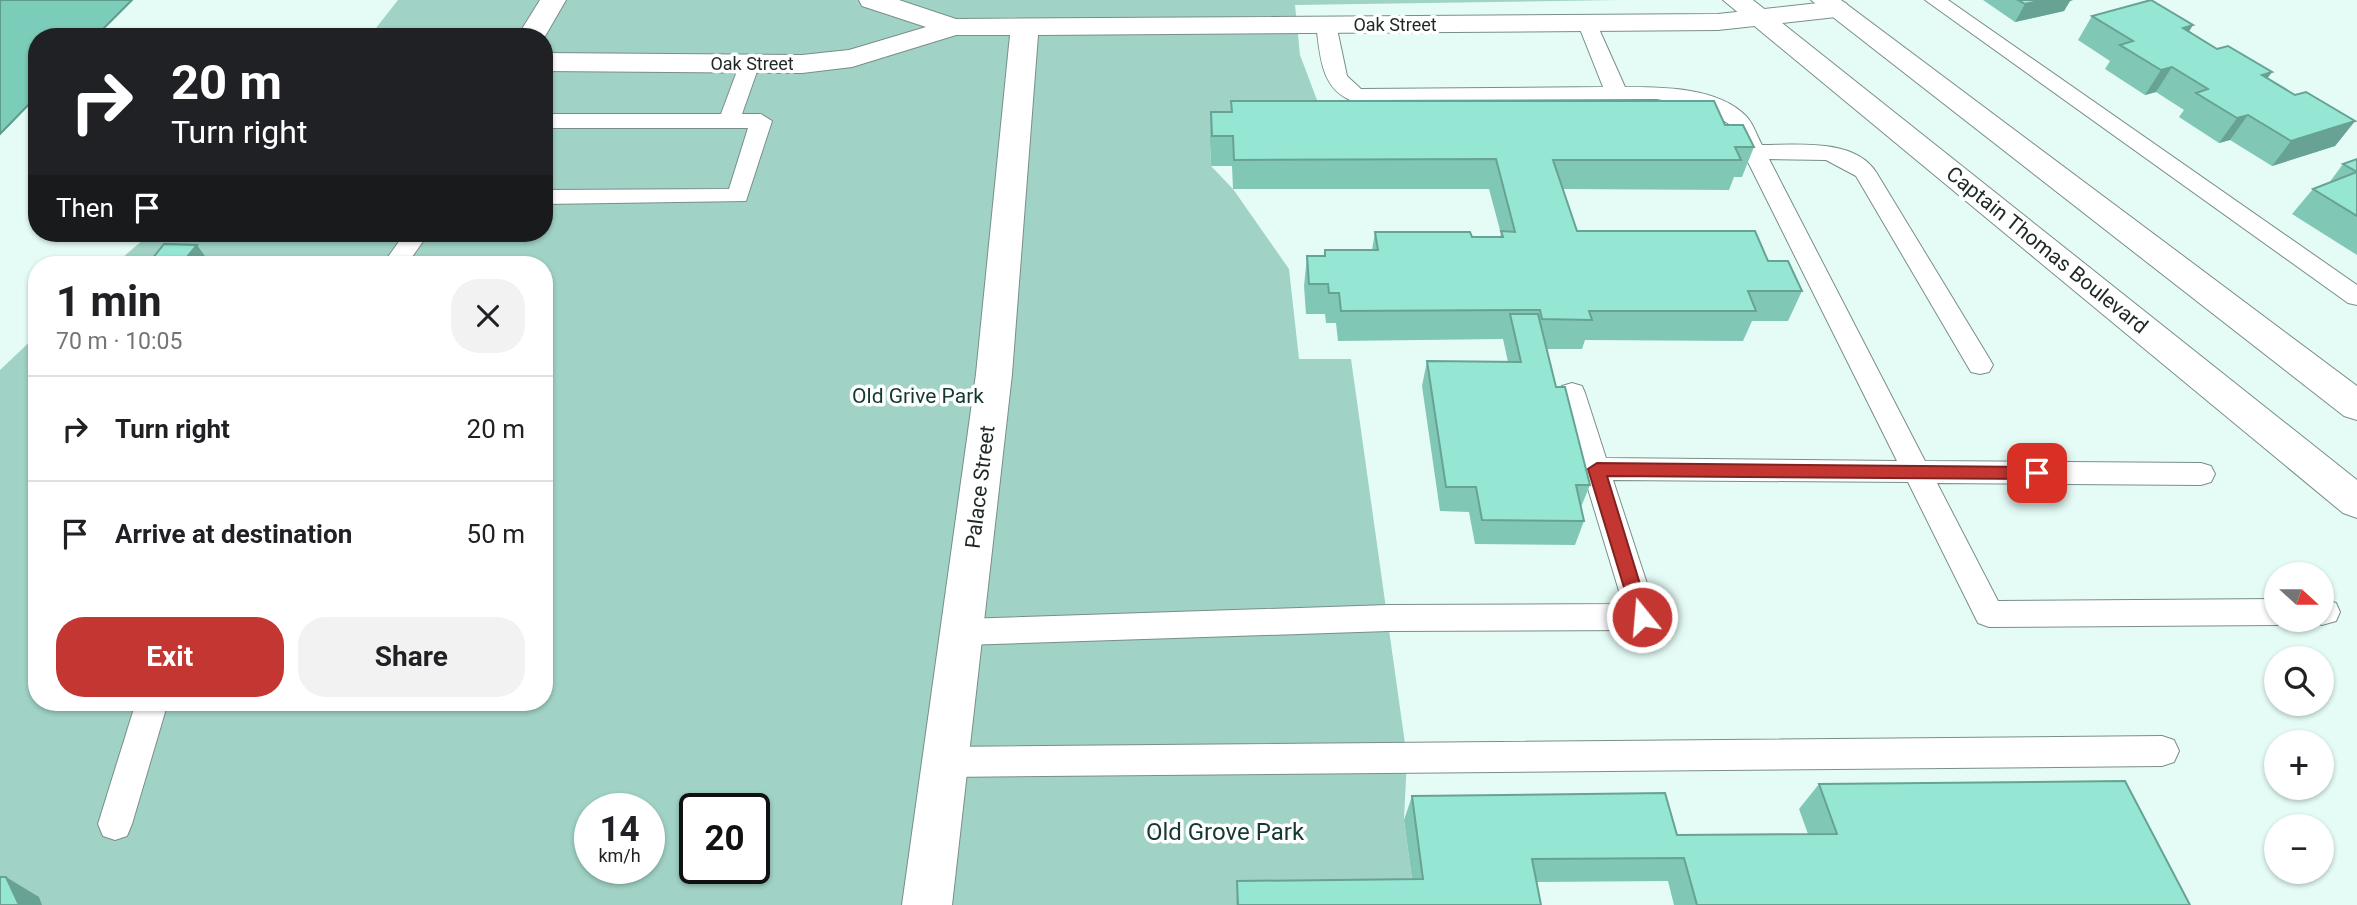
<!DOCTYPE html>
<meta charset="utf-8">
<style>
:root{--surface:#fff;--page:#f2f2f2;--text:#202124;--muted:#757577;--line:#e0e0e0;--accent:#c43631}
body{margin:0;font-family:Roboto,sans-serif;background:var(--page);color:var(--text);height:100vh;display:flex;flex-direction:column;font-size:26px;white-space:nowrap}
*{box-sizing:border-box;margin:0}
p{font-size:23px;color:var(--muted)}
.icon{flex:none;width:38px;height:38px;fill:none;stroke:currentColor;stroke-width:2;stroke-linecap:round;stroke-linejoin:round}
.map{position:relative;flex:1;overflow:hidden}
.panel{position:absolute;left:28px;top:256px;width:525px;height:455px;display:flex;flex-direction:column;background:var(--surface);border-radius:28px;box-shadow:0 2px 5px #0004}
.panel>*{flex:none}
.banner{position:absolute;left:28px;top:28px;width:525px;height:214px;border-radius:28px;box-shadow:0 2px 5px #0004;background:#202124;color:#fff;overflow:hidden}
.needle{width:46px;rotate:111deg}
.buttons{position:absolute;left:2264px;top:562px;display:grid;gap:14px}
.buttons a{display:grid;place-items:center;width:70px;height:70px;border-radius:50%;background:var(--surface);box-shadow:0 2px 5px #0004;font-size:35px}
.speed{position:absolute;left:574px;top:793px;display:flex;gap:14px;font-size:35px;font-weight:700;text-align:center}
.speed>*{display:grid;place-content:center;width:91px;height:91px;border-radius:50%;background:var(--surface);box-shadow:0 2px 5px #0004;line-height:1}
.speed small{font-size:18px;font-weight:400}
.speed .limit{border:4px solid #111;border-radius:10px;background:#fff;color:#111}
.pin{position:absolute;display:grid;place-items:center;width:60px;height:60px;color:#fff;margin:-30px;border-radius:14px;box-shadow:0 4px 10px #0006}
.me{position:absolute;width:77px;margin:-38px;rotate:343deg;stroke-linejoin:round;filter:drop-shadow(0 0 5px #0008)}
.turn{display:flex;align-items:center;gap:24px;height:147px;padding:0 28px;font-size:32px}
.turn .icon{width:91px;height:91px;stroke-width:2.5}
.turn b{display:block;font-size:49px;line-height:60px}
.then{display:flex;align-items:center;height:66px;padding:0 28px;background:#0003;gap:14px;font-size:26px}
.round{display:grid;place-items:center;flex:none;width:74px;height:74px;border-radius:28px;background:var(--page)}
.headline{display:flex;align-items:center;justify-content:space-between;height:119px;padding:0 28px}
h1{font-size:42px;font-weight:700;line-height:52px}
.cta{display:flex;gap:14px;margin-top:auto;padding:14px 28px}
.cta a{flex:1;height:80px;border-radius:28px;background:var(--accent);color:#fff;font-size:28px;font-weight:700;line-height:80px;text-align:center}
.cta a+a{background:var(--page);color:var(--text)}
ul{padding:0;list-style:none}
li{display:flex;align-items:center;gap:21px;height:105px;padding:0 28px;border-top:2px solid var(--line)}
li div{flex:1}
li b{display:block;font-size:26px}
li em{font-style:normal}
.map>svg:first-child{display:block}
.green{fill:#a0d2c5;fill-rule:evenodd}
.water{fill:#7bcdb9;stroke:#5f9c8d;stroke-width:2}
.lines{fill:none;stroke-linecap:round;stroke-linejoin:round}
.service-casing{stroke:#798e89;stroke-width:2}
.minor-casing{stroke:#798e89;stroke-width:2}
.secondary-casing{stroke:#798e89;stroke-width:2}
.service{fill:#fff;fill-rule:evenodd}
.minor{fill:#fff;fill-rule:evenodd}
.secondary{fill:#fff;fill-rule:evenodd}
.wall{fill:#80c7b5}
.shaded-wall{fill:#68a294}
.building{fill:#95e7d3;stroke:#68a294;stroke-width:2}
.route{fill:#c43631;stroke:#7f2320;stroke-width:2}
.labels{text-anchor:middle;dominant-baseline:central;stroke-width:7;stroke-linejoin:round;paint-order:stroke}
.far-street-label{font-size:18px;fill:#1f2825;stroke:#fff}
.street-label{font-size:21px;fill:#1f2825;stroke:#fff}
.park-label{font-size:21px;fill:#133931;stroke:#fff}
.near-park-label{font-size:24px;fill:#133931;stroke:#fff}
</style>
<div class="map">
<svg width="2357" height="905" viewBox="0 0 2357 905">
<rect width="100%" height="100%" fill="#e5fcf6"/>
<path class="green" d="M 398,0 L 1620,0 L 1295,5 L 1300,55 L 1317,100 L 1230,130 L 1210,142 L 1211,166 L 1233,189 L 1289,269 L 1299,359 L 1351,359 L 1407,758 L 1404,820 L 1415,902 L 1236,905 L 0,905 L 0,370 L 37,335 L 37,702 L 544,702 L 544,264 L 115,264 L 151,233 L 544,233 L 544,37 L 369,37 ZM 590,808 L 649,808 L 649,868 L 590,868 ZM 695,808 L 754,808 L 754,868 L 695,868 Z"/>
<path class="water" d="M 0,0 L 132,0 L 95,37 L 37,37 L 37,96 L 0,134 Z"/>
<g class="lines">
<g class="service-casing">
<g id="service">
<path d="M 1925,0 L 1948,0 L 2357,285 L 2357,305 L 2348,303 Z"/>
<path d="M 1326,18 L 1336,24 L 1347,76 L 1361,89 L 1603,87 L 1578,24 L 1581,20 L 1595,20 L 1625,87 C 1662,87 1718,87 1746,116 C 1753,123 1757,136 1762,145 C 1797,145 1854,138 1876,172 L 1989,358 L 1993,365 L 1989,372 L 1980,374 L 1971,372 L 1856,176 L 1826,160 L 1769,159 L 1925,461 L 2201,463 L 2211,466 L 2215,474 L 2211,482 L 2201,485 L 1937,483 L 1998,601 L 2277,599 L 2277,620 L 2288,621 L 2277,625 L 1989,627 L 1978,623 L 1908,482 L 1613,480 L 1658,617 L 1653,626 L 1642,630 L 1388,631 L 962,645 L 951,641 L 946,632 L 951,623 L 962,619 L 1388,605 L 1623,604 L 1559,393 L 1562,386 L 1572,383 L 1582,386 L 1585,393 L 1606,458 L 1897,461 L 1729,124 L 1703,108 L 1657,99 L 1350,100 C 1320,87 1320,53 1316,24 Z"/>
<path d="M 750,57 L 760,63 L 742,114 L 761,114 L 772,121 L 746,201 L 544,204 L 544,190 L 729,189 L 748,128 L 544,128 L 544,114 L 721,114 L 740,63 Z"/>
<path d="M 405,233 L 429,233 L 407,264 L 383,264 Z"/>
<path d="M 2322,599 L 2336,603 L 2340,612 L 2336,621 L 2322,625 L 2310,620 L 2322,620 Z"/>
<path d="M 136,702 L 168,702 L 132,824 L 127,836 L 115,840 L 103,836 L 98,824 Z"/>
<path d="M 2162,736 L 2174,740 L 2179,751 L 2174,762 L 2162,766 L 945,777 L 933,773 L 928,762 L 933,751 L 945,747 Z"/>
</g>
</g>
<g class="minor-casing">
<g id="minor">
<path d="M 540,0 L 566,0 L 544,38 L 517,37 Z"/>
<path d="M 859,0 L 899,0 L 956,19 L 1718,14 L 1836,1 L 1846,3 L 1850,9 L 1846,15 L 1836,17 L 1718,30 L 1038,35 L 1012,374 L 952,905 L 902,905 L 976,374 L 1010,35 L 956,35 L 852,67 L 802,73 L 544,71 L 544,53 L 802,55 L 849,50 L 926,27 L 862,6 Z"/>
</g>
</g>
<g class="secondary-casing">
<g id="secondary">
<path d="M 1723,0 L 1753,0 L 2357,480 L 2357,518 L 2343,513 Z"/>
<path d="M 1811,0 L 1841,0 L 2357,386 L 2357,420 L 2344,416 Z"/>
</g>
</g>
<use href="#service" class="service"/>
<use href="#minor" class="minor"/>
<use href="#secondary" class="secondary"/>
</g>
<g class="wall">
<path d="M 1983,0 L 2073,0 L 2070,1 L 2064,11 L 2015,22 Z"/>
<path d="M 2092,16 L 2189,32 L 2217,49 L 2272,72 L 2267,78 L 2295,95 L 2355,121 L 2335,146 L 2272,166 L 2230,140 L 2219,143 L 2179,117 L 2184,110 L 2156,92 L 2145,95 L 2105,69 L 2110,61 L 2078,40 Z"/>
<path d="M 1231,101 L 1725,125 L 1754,147 L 1742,177 L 1734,177 L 1729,190 L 1563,189 L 1577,231 L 1768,261 L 1802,291 L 1788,321 L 1752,321 L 1743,341 L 1585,340 L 1582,349 L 1547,349 L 1556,387 L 1590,485 L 1581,507 L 1584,521 L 1575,545 L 1475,544 L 1469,512 L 1440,511 L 1422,386 L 1427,361 L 1508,362 L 1503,339 L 1338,341 L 1336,323 L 1326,323 L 1325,314 L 1306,314 L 1304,286 L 1307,256 L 1324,256 L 1325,250 L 1372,250 L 1375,232 L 1500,237 L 1501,234 L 1489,189 L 1233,189 L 1232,166 L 1211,166 L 1210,142 L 1211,112 L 1231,112 Z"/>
<path d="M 2357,159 L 2357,255 L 2292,214 L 2313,189 L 2329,183 L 2343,164 Z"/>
<path d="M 1819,784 L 2190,905 L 1674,905 L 1668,881 L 1537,882 L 1541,905 L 1236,905 L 1237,881 L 1412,879 L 1404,820 L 1412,796 L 1677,835 L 1808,834 L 1799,809 Z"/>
</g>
<g class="shaded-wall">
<path d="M 2044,0 L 2073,0 L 2070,1 L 2064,11 L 2015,22 L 2025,4 Z"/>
<path d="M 2193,25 L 2178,50 L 2183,28 Z"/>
<path d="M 2172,67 L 2156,92 L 2145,95 L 2161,70 Z"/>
<path d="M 2272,72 L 2254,97 L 2262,75 Z"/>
<path d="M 2248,115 L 2230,140 L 2219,143 L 2237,118 Z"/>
<path d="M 2355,121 L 2335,146 L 2272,166 L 2291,141 Z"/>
<path d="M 197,245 L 210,263 L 209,264 L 181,264 Z"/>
<path d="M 6,877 L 39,897 L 42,905 L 19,905 Z"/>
</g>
<g class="building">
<path d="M 2018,0 L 2044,0 L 2025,4 Z"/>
<path d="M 2151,0 L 2193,25 L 2183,28 L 2217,49 L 2228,46 L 2272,72 L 2262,75 L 2295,95 L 2306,92 L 2355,121 L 2291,141 L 2248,115 L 2237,118 L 2196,93 L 2208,89 L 2172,67 L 2161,70 L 2120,45 L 2133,41 L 2092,16 Z"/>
<path d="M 1231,101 L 1714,101 L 1725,125 L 1743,125 L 1754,147 L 1735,147 L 1741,160 L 1553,160 L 1577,231 L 1755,231 L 1768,261 L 1788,261 L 1802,291 L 1748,291 L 1756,311 L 1589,311 L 1592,320 L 1542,319 L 1540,310 L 1341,311 L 1339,293 L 1329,293 L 1328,284 L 1309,284 L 1307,256 L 1325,256 L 1325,250 L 1378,250 L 1375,232 L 1470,232 L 1472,237 L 1503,237 L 1501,231 L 1515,232 L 1496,159 L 1234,160 L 1233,136 L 1212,136 L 1211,112 L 1232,112 Z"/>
<path d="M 2357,159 L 2357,216 L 2313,189 L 2357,172 L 2343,164 Z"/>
<path d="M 164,244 L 197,245 L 181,264 L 148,264 Z"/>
<path d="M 1510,314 L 1538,314 L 1556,387 L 1565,387 L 1590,485 L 1576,485 L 1584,521 L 1482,520 L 1476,487 L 1446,487 L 1427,361 L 1521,362 Z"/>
<path d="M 2125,781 L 2190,905 L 1697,905 L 1684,858 L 1532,859 L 1541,905 L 1238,905 L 1237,881 L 1423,879 L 1412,796 L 1665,793 L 1677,835 L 1837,834 L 1819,784 Z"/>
<path d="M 0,877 L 6,877 L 19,905 L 0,905 Z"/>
</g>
<path class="route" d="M 1597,463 L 2037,467 L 2045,473 L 2037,479 L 1607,476 L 1650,617 L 1642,624 L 1633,617 L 1588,469 Z"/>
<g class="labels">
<g class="far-street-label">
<text x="1395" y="24">Oak Street</text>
<text x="752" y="63">Oak Street</text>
</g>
<g class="street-label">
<text transform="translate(2047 250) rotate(39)">Captain Thomas Boulevard</text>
<text transform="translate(980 487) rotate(-83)">Palace Street</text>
</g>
<g class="park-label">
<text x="918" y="396">Old Grive Park</text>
</g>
<g class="near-park-label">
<text x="1225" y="832">Old Grove Park</text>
</g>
</g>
</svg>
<div class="buttons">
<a><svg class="needle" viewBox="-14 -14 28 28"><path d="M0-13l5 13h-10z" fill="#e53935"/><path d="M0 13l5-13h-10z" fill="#757577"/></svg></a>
<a><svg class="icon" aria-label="search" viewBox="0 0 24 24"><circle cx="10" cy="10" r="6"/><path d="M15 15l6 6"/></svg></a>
<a>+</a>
<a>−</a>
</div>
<div class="speed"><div>14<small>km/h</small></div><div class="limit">20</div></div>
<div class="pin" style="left:2037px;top:473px;background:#d93025"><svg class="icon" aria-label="arrive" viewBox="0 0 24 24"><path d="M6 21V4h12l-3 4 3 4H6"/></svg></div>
<svg class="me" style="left:1642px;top:617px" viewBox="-20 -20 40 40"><circle r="17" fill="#c43631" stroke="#fff" stroke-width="3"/><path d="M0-11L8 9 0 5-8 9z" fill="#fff"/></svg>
<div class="banner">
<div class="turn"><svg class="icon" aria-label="right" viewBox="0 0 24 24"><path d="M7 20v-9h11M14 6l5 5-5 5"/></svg><div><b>20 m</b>Turn right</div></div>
<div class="then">Then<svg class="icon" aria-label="arrive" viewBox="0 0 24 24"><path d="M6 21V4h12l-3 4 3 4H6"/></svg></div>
</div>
<section class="panel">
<div class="headline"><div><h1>1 min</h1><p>70 m · 10:05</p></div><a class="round"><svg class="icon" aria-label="close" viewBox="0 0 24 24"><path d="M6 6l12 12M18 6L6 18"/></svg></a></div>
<ul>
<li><svg class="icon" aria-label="right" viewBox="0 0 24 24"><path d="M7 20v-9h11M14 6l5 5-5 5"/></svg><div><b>Turn right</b></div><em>20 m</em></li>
<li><svg class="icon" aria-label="arrive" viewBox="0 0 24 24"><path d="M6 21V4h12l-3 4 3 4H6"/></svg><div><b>Arrive at destination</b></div><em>50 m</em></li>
</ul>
<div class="cta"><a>Exit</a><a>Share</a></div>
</section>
</div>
